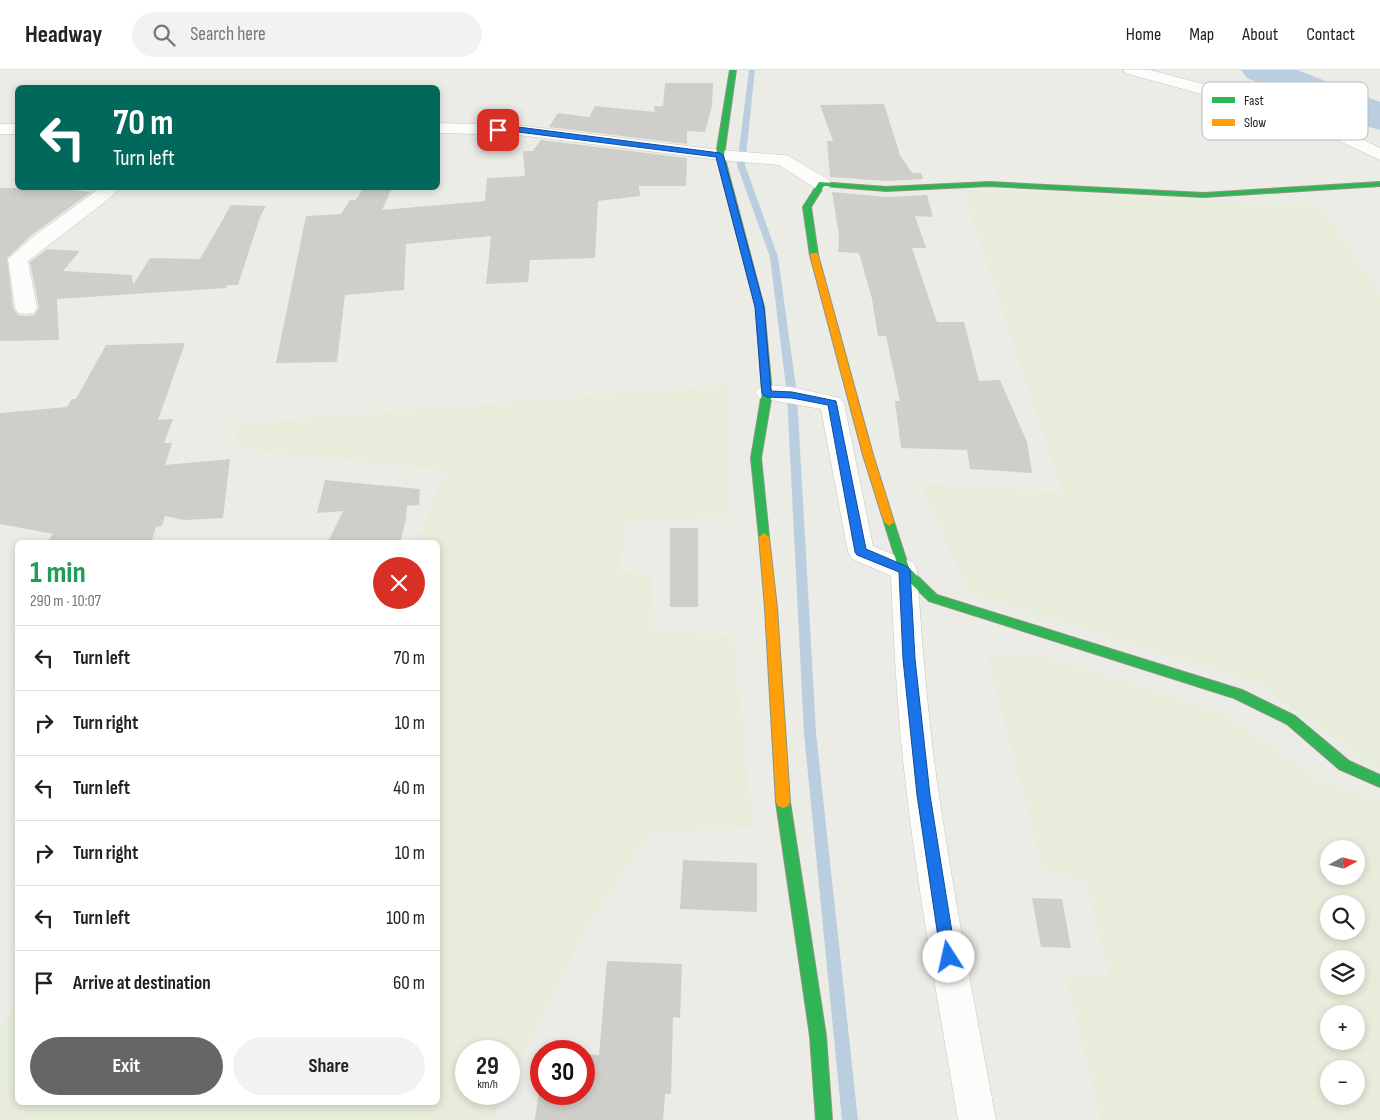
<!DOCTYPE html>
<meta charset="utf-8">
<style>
:root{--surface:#fff;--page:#f2f2f2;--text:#222;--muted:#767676;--line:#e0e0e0;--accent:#666664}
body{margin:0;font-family:"Sofia Sans Condensed",sans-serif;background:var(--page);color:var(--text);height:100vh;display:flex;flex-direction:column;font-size:19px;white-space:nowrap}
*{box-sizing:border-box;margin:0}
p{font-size:16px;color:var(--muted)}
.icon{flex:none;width:28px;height:28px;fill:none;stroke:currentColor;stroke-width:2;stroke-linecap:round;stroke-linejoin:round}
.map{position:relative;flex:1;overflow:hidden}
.drawer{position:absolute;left:15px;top:470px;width:425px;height:565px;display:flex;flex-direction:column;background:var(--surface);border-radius:8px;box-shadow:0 2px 8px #0003}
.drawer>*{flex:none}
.top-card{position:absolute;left:15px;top:15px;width:425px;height:105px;border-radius:8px;box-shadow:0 2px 8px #0003;background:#00695c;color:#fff;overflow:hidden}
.needle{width:32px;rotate:83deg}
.tools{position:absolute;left:1320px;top:770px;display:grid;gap:10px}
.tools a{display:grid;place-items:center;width:45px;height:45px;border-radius:50%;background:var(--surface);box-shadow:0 2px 8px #0003;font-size:25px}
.speed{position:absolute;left:455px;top:970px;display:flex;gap:10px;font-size:25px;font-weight:700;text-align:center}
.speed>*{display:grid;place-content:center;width:65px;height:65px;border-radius:50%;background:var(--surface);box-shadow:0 2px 8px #0003;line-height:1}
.speed small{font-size:12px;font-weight:400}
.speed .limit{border:8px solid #d22;background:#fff;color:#111}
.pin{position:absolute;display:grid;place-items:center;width:42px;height:42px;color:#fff;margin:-21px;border-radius:10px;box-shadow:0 2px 8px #0006}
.me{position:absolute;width:55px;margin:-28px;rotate:350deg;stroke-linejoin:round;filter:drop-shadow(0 0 4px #0008)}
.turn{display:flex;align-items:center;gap:18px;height:105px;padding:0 15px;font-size:22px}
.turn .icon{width:65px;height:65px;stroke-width:2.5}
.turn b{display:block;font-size:35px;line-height:42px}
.round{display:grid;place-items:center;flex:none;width:52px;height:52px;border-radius:26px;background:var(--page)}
.head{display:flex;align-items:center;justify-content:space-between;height:85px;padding:0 15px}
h1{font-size:30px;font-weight:700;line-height:38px;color:#1e9e55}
.primary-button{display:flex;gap:10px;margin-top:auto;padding:10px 15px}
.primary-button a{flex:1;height:58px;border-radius:30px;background:var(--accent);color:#fff;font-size:20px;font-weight:700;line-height:58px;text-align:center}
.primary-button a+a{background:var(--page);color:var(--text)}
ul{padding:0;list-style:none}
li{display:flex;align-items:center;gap:15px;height:65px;padding:0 15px;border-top:1px solid var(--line)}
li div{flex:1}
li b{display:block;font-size:19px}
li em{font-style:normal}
header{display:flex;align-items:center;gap:30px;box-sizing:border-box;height:70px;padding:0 25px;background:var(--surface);border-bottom:1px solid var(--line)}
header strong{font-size:24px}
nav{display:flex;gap:28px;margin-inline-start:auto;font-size:18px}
.search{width:350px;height:45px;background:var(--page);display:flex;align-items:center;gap:12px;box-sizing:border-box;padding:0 18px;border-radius:28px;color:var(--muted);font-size:19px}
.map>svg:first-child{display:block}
.farmland{fill:#e7edda;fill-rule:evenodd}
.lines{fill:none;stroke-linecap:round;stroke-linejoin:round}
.stream{fill:#bbcedf;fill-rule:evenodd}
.river{fill:#bbcedf;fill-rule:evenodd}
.building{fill:#cfceca}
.street-casing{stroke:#c5c5c3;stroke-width:1}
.fast-casing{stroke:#8e967f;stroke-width:2}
.slow-casing{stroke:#8e967f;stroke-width:2}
.street{fill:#fcfcfb;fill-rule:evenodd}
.fast{fill:#30b455;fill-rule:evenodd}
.slow{fill:#ff9f0a;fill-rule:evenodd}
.route{fill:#1a73e8;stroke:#114b97}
.key{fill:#fff;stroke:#bcbcbc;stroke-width:1}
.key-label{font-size:14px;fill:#1e1e1e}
</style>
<header>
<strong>Headway</strong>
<div class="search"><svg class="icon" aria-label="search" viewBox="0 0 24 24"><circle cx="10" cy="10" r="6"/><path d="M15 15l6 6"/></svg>Search here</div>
<nav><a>Home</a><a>Map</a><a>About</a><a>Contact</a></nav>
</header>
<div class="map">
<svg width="1380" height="1050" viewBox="0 0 1380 1050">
<rect width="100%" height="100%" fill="#ecece7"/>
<g class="farmland">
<path d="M 963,120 L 1011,120 L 1195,131 L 1319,133 L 1380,222 L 1380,700 L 1254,612 L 969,524 L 920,413 L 1063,423 Z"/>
<path d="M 728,315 L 728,447 L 627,452 L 618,501 L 652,504 L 654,562 L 733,566 L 753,758 L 650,762 L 582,866 L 509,1008 L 509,981 L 466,981 L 466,1024 L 500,1024 L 495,1050 L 0,1050 L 0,954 L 17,928 L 18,1032 L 438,1032 L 438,472 L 417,472 L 445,400 L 239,379 L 234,354 Z"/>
<path d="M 987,585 L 1042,585 L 1223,643 L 1323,713 L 1380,730 L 1380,1050 L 1102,1050 L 1065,905 L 1110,907 L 1086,813 L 1043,800 ZM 1329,779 L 1356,779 L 1356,806 L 1329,806 ZM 1329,834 L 1356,834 L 1356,861 L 1329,861 ZM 1329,889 L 1356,889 L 1356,916 L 1329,916 ZM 1329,944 L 1356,944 L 1356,971 L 1329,971 ZM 1329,999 L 1356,999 L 1356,1026 L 1329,1026 Z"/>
</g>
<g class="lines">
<path class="stream" d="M 749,0 L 755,0 L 745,95 L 778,187 L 797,325 L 816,663 L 858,1050 L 842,1050 L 804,663 L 787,325 L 770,187 L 737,95 Z"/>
<path class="river" d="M 1241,0 L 1297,0 L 1380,32 L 1380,60 L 1365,56 L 1247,8 Z"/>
</g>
<g class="building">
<path d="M 665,13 L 713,13 L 712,36 L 705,62 L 687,61 L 687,74 L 549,57 L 558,43 L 589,47 L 595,36 L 655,42 L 654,36 L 663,36 Z"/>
<path d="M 884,34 L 900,85 L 912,103 L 921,103 L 923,109 L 886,111 L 830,107 L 827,71 L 833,71 L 820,35 Z"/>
<path d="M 541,70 L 687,88 L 686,116 L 639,116 L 640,126 L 598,131 L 595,188 L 530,190 L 528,212 L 486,214 L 491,166 L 406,174 L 404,220 L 345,225 L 337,292 L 276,293 L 306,146 L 341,144 L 350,130 L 356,130 L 363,118 L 392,118 L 382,140 L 485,131 L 487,108 L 525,106 L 523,81 L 533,81 Z"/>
<path d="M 0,118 L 53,118 L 91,122 L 33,164 L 7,188 L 13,238 L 18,245 L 26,246 L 34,245 L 39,238 L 30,192 L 47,179 L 80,181 L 63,201 L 132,205 L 133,215 L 150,188 L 200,189 L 231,135 L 266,136 L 260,147 L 238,215 L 227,215 L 226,218 L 57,229 L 59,270 L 0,271 Z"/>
<path d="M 832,122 L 886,127 L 927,125 L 933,147 L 915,146 L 926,178 L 912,178 L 937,252 L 964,252 L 979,311 L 1000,310 L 1027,372 L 1032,403 L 970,399 L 967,380 L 901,378 L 895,331 L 900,331 L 886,266 L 878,266 L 872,229 L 859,183 L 838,182 L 839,166 Z"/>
<path d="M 185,273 L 158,350 L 173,349 L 164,373 L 172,373 L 165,395 L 230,389 L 223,448 L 184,450 L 165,446 L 162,456 L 156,457 L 151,472 L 48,472 L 53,464 L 0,454 L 0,343 L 67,337 L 72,329 L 76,329 L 106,275 Z"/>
<path d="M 325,410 L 420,419 L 419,435 L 407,436 L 406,450 L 400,472 L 350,472 L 329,470 L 343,441 L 317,443 Z"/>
<rect x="670" y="458" width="28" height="79"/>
<path d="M 683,790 L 757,793 L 757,842 L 680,839 Z"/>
<path d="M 1032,828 L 1062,829 L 1071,878 L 1041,877 Z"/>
<path d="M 607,891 L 682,894 L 680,948 L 673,947 L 671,1024 L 665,1024 L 663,1050 L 535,1050 L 541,1004 L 541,1024 L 584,1024 L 584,984 L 599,985 Z"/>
</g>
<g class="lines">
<g class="street-casing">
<g id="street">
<path d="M 1123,0 L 1150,0 L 1286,36 L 1322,49 L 1380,78 L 1380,90 L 1310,57 L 1274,44 L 1125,3 Z"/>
<path d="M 438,53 L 518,55 L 720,80 L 783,85 L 789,86 L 829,110 L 831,114 L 829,118 L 822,120 L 815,118 L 779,95 L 720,90 L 518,65 L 438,63 Z"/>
<rect x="0" y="54" width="18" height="10"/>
<path d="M 100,118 L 120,118 L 106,131 L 28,191 L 37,238 L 34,243 L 26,244 L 18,243 L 15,238 L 8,189 L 34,166 Z"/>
<path d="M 767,315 L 792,317 L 840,328 L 844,333 L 873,476 L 914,493 L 917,500 C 922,575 928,651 939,726 C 955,834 976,942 996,1050 L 958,1050 C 940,942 920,834 907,725 C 898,652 894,579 891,506 L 852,489 L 848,482 L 821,339 L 759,328 L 755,323 L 759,318 Z"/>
</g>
</g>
<g class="fast-casing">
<g id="fast">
<path d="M 730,0 L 736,0 L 724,85 L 764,237 L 772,323 L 761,388 L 769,467 L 764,471 L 759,467 L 751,388 L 762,323 L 756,237 L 716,85 Z"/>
<path d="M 819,112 L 886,117 L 989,112 L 1204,123 L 1380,112 L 1380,116 L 1204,127 L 989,116 L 886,121 L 824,116 L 811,137 L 818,185 L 814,187 L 810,185 L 803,137 Z"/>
<path d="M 889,448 L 894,452 L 909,498 L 937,525 L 1242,620 L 1295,646 L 1349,691 L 1380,705 L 1380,717 L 1339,699 L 1287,654 L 1234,628 L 929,531 L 900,503 L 884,452 Z"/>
<path d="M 783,726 L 788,728 L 790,732 L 826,966 L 832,1050 L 816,1050 L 810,966 L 776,732 L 778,728 Z"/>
</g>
</g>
<g class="slow-casing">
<g id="slow">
<path d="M 811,183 L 817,183 L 818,185 L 873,385 L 894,452 L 889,456 L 884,452 L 863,385 L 810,185 Z"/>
<path d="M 764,463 L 769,467 L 777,538 L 790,732 L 788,736 L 783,738 L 778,736 L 776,732 L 765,538 L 759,467 Z"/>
</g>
</g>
<use href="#street" class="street"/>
<use href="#fast" class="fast"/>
<use href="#slow" class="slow"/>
</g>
<path class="route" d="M 498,57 L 518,57 L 720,83 L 723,85 L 764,237 L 771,321 L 792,322 L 836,331 L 866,479 L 908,497 L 910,500 L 915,589 L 930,725 L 956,887 L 954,892 L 949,895 L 944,892 L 941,887 L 917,725 L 903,589 L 899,502 L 857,485 L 855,482 L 828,335 L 792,328 L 767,327 L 762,324 L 755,237 L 716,87 L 518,62 L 496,61 L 495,60 Z"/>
<rect x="1202" y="12" width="166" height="58" rx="8" class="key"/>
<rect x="1212" y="27" width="23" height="6" fill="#30b455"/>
<rect x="1212" y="49" width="23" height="7" fill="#ff9f0a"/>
<g class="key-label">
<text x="1244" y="35">Fast</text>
<text x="1244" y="57">Slow</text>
</g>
</svg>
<div class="tools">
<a><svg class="needle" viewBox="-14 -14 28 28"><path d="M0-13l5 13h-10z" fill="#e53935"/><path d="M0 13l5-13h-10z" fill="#767676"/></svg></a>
<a><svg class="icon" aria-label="search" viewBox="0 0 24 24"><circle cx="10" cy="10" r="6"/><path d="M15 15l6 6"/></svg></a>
<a><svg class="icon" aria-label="layers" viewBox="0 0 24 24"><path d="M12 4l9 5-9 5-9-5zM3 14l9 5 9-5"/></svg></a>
<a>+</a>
<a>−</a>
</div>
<div class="speed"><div>29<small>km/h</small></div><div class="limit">30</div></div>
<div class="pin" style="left:498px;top:60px;background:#d93025"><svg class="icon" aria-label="arrive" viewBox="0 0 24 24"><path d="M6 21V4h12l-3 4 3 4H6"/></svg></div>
<svg class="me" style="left:949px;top:887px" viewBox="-20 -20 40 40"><circle r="19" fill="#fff"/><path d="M0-13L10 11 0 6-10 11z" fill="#1a73e8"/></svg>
<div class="top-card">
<div class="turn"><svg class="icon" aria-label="left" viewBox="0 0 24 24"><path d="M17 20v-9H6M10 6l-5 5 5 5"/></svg><div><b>70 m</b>Turn left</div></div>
</div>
<section class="drawer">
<div class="head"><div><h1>1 min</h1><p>290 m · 10:07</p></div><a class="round" style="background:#d93025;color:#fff"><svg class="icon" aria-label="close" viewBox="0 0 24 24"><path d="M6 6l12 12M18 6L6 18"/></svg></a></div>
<ul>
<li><svg class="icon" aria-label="left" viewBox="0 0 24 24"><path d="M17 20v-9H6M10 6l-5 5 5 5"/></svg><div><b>Turn left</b></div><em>70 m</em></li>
<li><svg class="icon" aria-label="right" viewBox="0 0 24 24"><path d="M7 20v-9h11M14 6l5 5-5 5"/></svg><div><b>Turn right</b></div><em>10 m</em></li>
<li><svg class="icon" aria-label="left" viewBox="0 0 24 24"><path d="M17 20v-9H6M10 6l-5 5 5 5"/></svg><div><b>Turn left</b></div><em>40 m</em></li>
<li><svg class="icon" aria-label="right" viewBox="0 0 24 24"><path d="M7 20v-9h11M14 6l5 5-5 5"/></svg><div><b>Turn right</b></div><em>10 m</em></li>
<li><svg class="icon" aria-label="left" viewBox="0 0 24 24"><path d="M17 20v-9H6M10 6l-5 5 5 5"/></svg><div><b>Turn left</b></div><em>100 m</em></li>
<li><svg class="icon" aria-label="arrive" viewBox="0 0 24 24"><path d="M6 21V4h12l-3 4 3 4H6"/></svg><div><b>Arrive at destination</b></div><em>60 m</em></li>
</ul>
<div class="primary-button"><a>Exit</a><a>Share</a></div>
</section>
</div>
